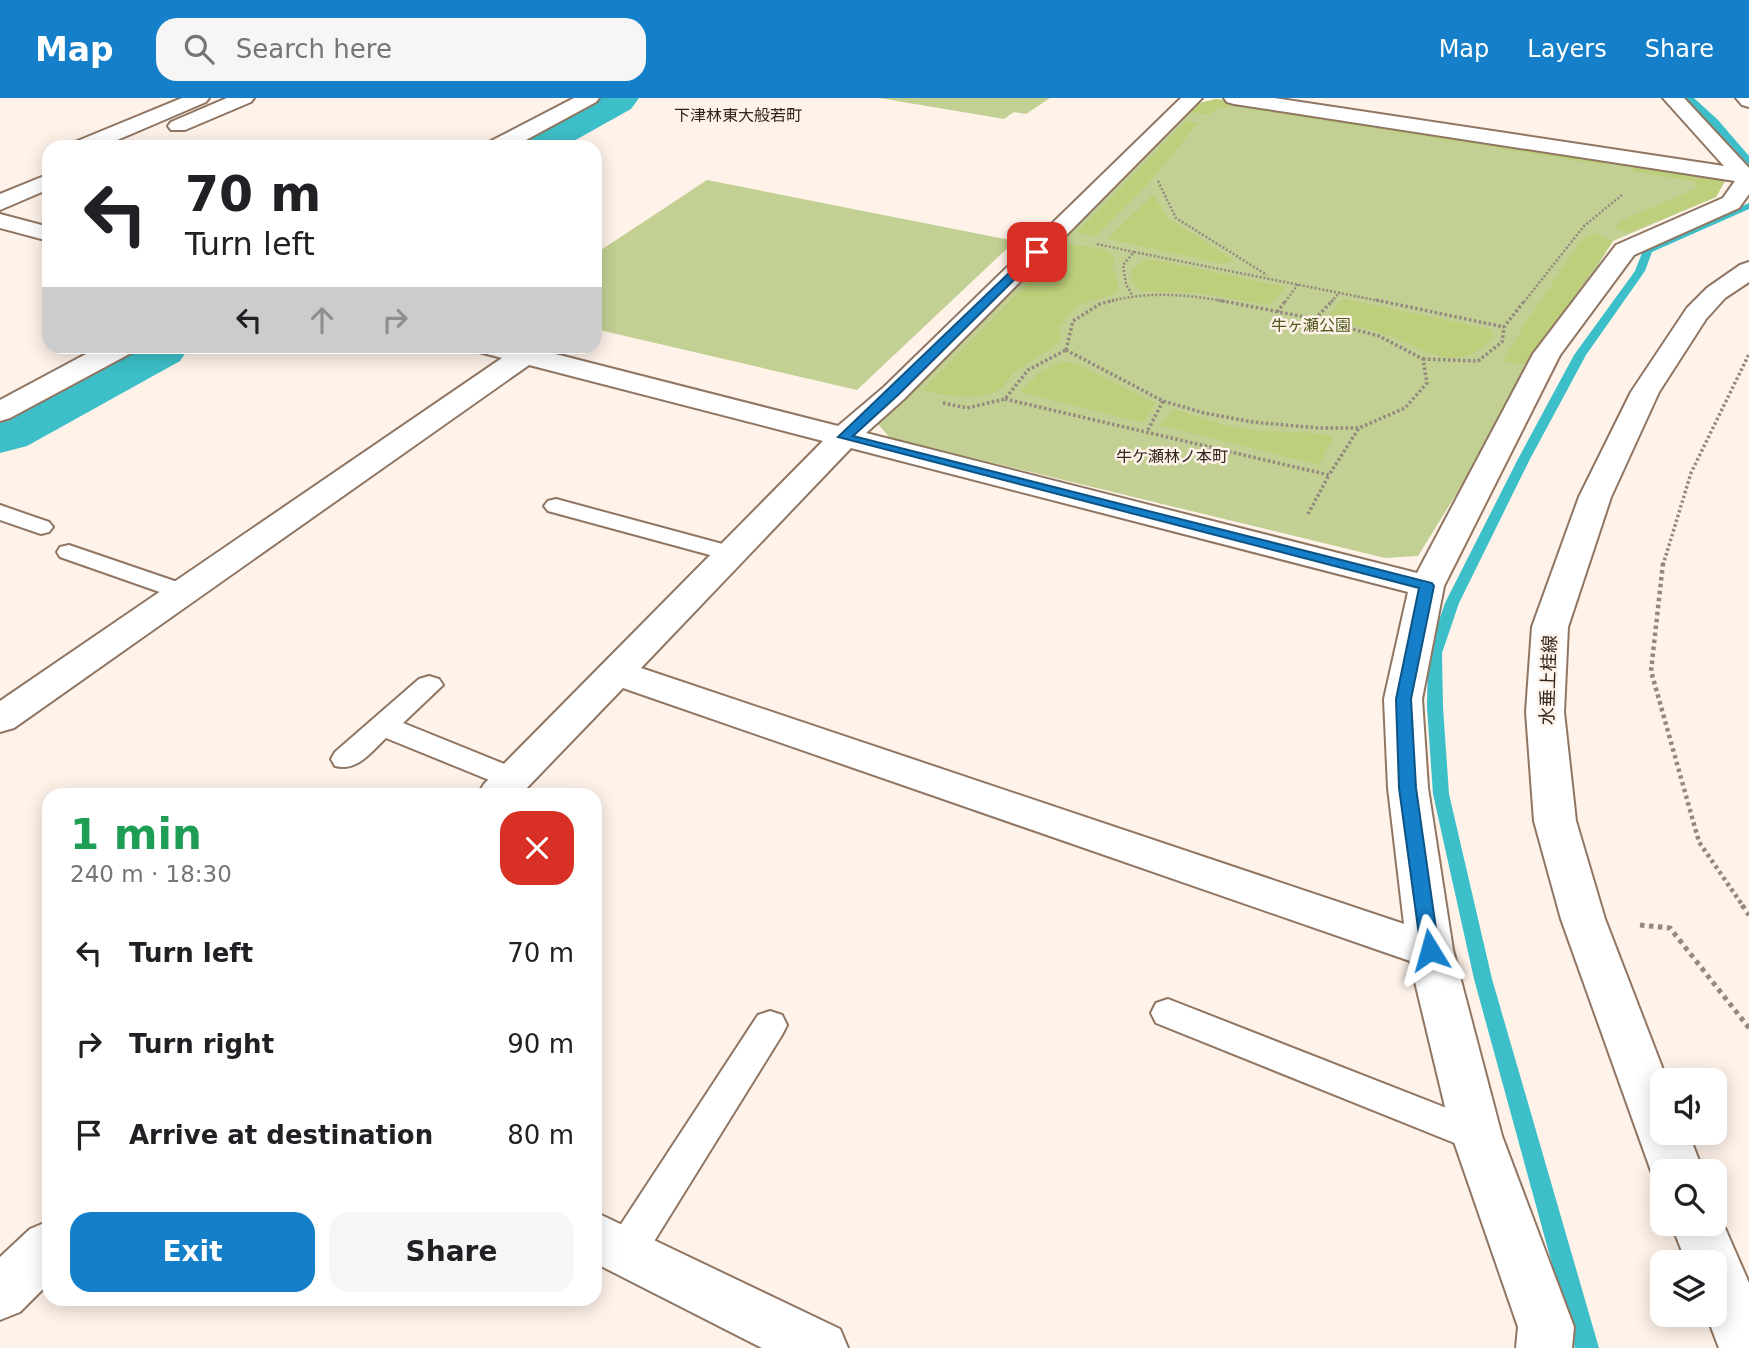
<!DOCTYPE html>
<meta charset="utf-8">
<style>
:root{--surface:#fff;--page:#f6f6f6;--text:#202124;--muted:#757577;--accent:#157fc9}
body{margin:0;font-family:"DejaVu Sans","Noto Sans JP",sans-serif;background:var(--page);color:var(--text);height:100vh;display:flex;flex-direction:column;font-size:26px;white-space:nowrap}
*{box-sizing:border-box;margin:0}
p{font-size:23px;color:var(--muted)}
.icon{flex:none;width:38px;height:38px;fill:none;stroke:currentColor;stroke-width:2;stroke-linecap:round;stroke-linejoin:round}
.map{position:relative;flex:1;overflow:hidden}
.side{position:absolute;left:42px;top:690px;width:560px;height:518px;display:flex;flex-direction:column;background:var(--surface);border-radius:21px;box-shadow:0 4px 18px #0003}
.side>*{flex:none}
.top-card{position:absolute;left:42px;top:42px;width:560px;height:214px;border-radius:21px;box-shadow:0 4px 18px #0003;background:#fff;color:var(--text);overflow:hidden}
.controls{position:absolute;left:1650px;top:970px;display:grid;gap:14px}
.controls a{display:grid;place-items:center;width:77px;height:77px;border-radius:14px;background:var(--surface);box-shadow:0 4px 18px #0003;font-size:35px}
.pin{position:absolute;display:grid;place-items:center;width:60px;height:60px;color:#fff;margin:-30px;border-radius:14px;box-shadow:0 4px 10px #0006}
.me{position:absolute;width:77px;margin:-38px;rotate:352deg;stroke-linejoin:round;filter:drop-shadow(0 0 5px #0008)}
.turn{display:flex;align-items:center;gap:24px;height:147px;padding:0 28px;font-size:32px}
.turn .icon{width:91px;height:91px;stroke-width:2.5}
.turn b{display:block;font-size:49px;line-height:60px}
.lanes{display:flex;align-items:center;height:66px;padding:0 28px;background:#0003;justify-content:center;gap:35px;direction:ltr}
.lanes .off{opacity:.35}
.round{display:grid;place-items:center;flex:none;width:74px;height:74px;border-radius:21px;background:var(--page)}
.overview{display:flex;align-items:center;justify-content:space-between;height:119px;padding:0 28px}
h1{font-size:42px;font-weight:800;line-height:52px;color:#1e9e55}
.cta{display:flex;gap:14px;margin-top:auto;padding:14px 28px}
.cta a{flex:1;height:80px;border-radius:21px;background:var(--accent);color:#fff;font-size:28px;font-weight:800;line-height:80px;text-align:center}
.cta a+a{background:var(--page);color:var(--text)}
ul{padding:0;list-style:none}
li{display:flex;align-items:center;gap:21px;height:91px;padding:0 28px}
li div{flex:1}
li b{display:block;font-size:26px}
li em{font-style:normal}
header{display:flex;align-items:center;gap:42px;box-sizing:border-box;height:98px;padding:0 35px;background:var(--accent);color:#fff}
header strong{font-size:33px}
nav{display:flex;gap:38px;margin-inline-start:auto;font-size:24px}
.search{width:490px;height:63px;background:var(--page);display:flex;align-items:center;gap:18px;box-sizing:border-box;padding:0 24px;border-radius:21px;color:var(--muted);font-size:26px}
.map>svg:first-child{display:block}
.green{fill:#c2d093}
.forest{fill:#bdcf7b}
.lines{fill:none;stroke-linecap:round;stroke-linejoin:round}
.stream{fill:#3cbfc8;fill-rule:evenodd}
.river{fill:#3cbfc8;fill-rule:evenodd}
.lane-casing{stroke:#907662;stroke-width:4}
.street-casing{stroke:#907662;stroke-width:4}
.secondary-casing{stroke:#907662;stroke-width:4}
.path-far3{stroke:#948880;stroke-width:2.5;stroke-dasharray:2 2;stroke-linecap:butt}
.path-far2{stroke:#948880;stroke-width:3.5;stroke-dasharray:2.5 2.5;stroke-linecap:butt}
.path-far1{stroke:#948880;stroke-width:4.5;stroke-dasharray:3.5 3.5;stroke-linecap:butt}
.path{stroke:#948880;stroke-width:5;stroke-dasharray:4.5 4.5;stroke-linecap:butt}
.lane{fill:#fff;fill-rule:evenodd}
.street{fill:#fff;fill-rule:evenodd}
.secondary{fill:#fff;fill-rule:evenodd}
.route{fill:#157fc9;stroke:#0e5383;stroke-width:2}
.labels{text-anchor:middle;dominant-baseline:central;stroke-width:5;stroke-linejoin:round;paint-order:stroke}
.far-neighbourhood-label{font-size:16px;fill:#30251d;stroke:#fef2e9}
.far-park-label{font-size:16px;fill:#4e581c;stroke:#fef2e9}
.street-label{font-size:18px;fill:#30251d;stroke:#fef2e9}
</style>
<header>
<strong>Map</strong>
<div class="search"><svg class="icon" aria-label="search" viewBox="0 0 24 24"><circle cx="10" cy="10" r="6"/><path d="M15 15l6 6"/></svg>Search here</div>
<nav><a>Map</a><a>Layers</a><a>Share</a></nav>
</header>
<div class="map">
<svg width="1749" height="1250" viewBox="0 0 1749 1250">
<rect width="100%" height="100%" fill="#fef2e9"/>
<g class="green">
<path d="M 879,0 L 1050,0 L 1026,16 L 1014,14 L 1004,21 Z"/>
<path d="M 1216,1 L 1704,76 L 1725,83 L 1716,99 L 1613,143 L 1418,458 L 1385,460 L 890,340 L 878,326 L 1200,5 Z"/>
<path d="M 707,82 L 1015,143 L 857,292 L 595,231 L 595,156 Z"/>
</g>
<g class="forest">
<path d="M 1216,1 L 1605,61 L 1605,67 L 1231,8 L 1217,10 L 1209,17 L 1190,14 L 1200,5 Z"/>
<path d="M 1186,23 L 1198,25 L 1149,85 L 1096,138 L 1077,134 Z"/>
<path d="M 1634,65 L 1704,76 L 1725,83 L 1716,99 L 1627,135 L 1613,130 L 1627,120 L 1698,90 L 1693,83 L 1631,73 Z"/>
<path d="M 1153,97 L 1168,120 L 1234,162 L 1224,166 L 1108,141 Z"/>
<path d="M 1594,135 L 1613,143 L 1527,265 L 1517,267 L 1504,262 L 1525,226 L 1583,140 Z"/>
<path d="M 1065,147 C 1082,148 1104,147 1115,161 L 1112,167 L 1119,192 L 1116,195 L 1078,207 L 1058,229 L 1061,241 C 1048,255 1033,261 1017,272 C 1009,277 1006,287 998,292 C 977,304 945,297 923,292 Z"/>
<path d="M 1155,162 L 1285,189 L 1270,207 L 1198,195 L 1140,193 L 1131,181 L 1133,170 L 1144,163 Z"/>
<path d="M 1343,201 L 1490,231 L 1494,239 C 1457,278 1430,253 1390,238 C 1369,231 1347,225 1326,220 Z"/>
<path d="M 1063,264 L 1075,265 L 1155,305 L 1146,322 L 1140,324 L 1019,294 L 1042,273 Z"/>
<path d="M 1174,311 C 1197,319 1220,327 1244,331 C 1273,335 1303,332 1333,338 L 1319,367 L 1159,327 Z"/>
</g>
<g class="lines">
<g class="stream">
<path d="M 1685,0 L 1694,0 L 1718,22 L 1749,58 L 1749,67 Z"/>
<path d="M 1749,105 L 1749,111 L 1652,154 L 1645,173 L 1586,257 L 1530,361 L 1459,505 L 1442,555 L 1443,609 L 1449,696 L 1492,881 L 1599,1250 L 1575,1250 L 1474,881 L 1433,696 L 1427,609 L 1428,555 L 1445,505 L 1518,361 L 1574,257 L 1635,173 L 1644,150 Z"/>
</g>
<g class="river">
<path d="M 574,0 L 639,0 L 631,11 L 563,49 L 496,49 L 504,37 Z"/>
<path d="M 101,248 L 190,248 L 180,263 L 27,348 L 0,355 L 0,302 Z"/>
</g>
<g class="lane-casing">
<g id="lane">
<path d="M 556,401 L 741,451 L 744,456 L 741,461 L 732,463 L 548,413 L 544,408 L 548,403 Z"/>
<path d="M 0,407 L 49,424 L 53,429 L 49,434 L 41,436 L 0,422 Z"/>
<path d="M 69,447 L 192,489 L 196,494 L 192,499 L 183,502 L 174,499 L 60,459 L 57,454 L 60,449 Z"/>
<path d="M 429,578 L 439,581 L 443,587 L 403,625 L 524,674 L 529,681 L 524,688 L 514,691 L 504,688 L 386,640 C 371,654 357,674 335,668 L 331,661 L 335,654 L 419,581 Z"/>
<path d="M 1168,901 L 1490,1027 L 1495,1038 L 1490,1049 L 1477,1054 L 1156,925 L 1151,915 L 1156,905 Z"/>
<path d="M 770,913 L 782,917 L 787,927 L 782,937 L 640,1166 L 626,1171 L 612,1166 L 606,1153 L 612,1140 L 758,917 Z"/>
</g>
</g>
<g class="street-casing">
<g id="street">
<path d="M 574,0 L 599,0 L 596,4 L 513,49 L 486,49 L 489,44 Z"/>
<path d="M 1181,0 L 1202,0 L 904,301 L 866,335 L 1417,475 L 1533,256 L 1616,147 L 1723,100 L 1735,83 L 1234,6 L 1227,4 L 1224,0 L 1274,0 L 1724,68 L 1663,0 L 1684,0 L 1749,70 L 1749,96 L 1739,110 L 1634,157 L 1560,257 L 1444,488 L 1422,601 L 1428,690 L 1453,852 L 1502,1038 L 1574,1229 L 1572,1250 L 1516,1250 L 1518,1229 L 1452,1038 L 1410,863 L 623,590 L 521,696 L 478,696 L 484,686 L 823,343 L 529,267 L 14,630 L 0,634 L 0,603 L 502,260 L 479,254 L 476,248 L 524,248 L 838,328 L 884,289 ZM 851,350 L 1408,494 L 1384,601 L 1388,690 L 1404,826 L 641,570 Z"/>
<path d="M 0,116 L 49,129 L 49,143 L 0,130 Z"/>
<path d="M 101,248 L 136,248 L 133,254 L 10,320 L 0,323 L 0,302 Z"/>
<path d="M 595,1114 L 840,1231 L 848,1250 L 762,1250 L 595,1165 Z"/>
<path d="M 49,1123 L 49,1185 L 20,1214 L 0,1222 L 0,1159 L 30,1131 Z"/>
</g>
</g>
<g class="secondary-casing">
<g id="secondary">
<path d="M 182,0 L 209,0 L 206,4 L 101,49 L 72,49 L 75,44 Z"/>
<path d="M 227,0 L 254,0 L 251,4 L 185,32 L 171,32 L 168,28 L 171,24 Z"/>
<path d="M 1736,0 L 1749,0 L 1749,9 L 1742,7 Z"/>
<path d="M 49,76 L 49,91 L 0,112 L 0,96 Z"/>
<path d="M 1749,164 L 1749,184 L 1725,200 L 1706,221 L 1659,294 L 1611,399 L 1568,529 L 1564,614 L 1576,723 L 1605,821 L 1667,982 L 1662,982 L 1662,1034 L 1688,1034 L 1703,1073 L 1662,1073 L 1662,1090 L 1659,1089 L 1651,1073 L 1561,821 L 1534,723 L 1526,614 L 1532,529 L 1579,399 L 1631,294 L 1687,210 L 1707,190 L 1740,167 Z"/>
<path d="M 1715,1107 L 1749,1185 L 1749,1250 L 1719,1250 L 1706,1216 L 1715,1216 L 1715,1164 L 1686,1164 L 1671,1125 L 1715,1125 Z"/>
</g>
</g>
<g class="path-far3">
<path d="M 1158,83 L 1176,120 L 1267,177"/>
<path d="M 1097,146 L 1134,154 L 1123,167 L 1126,186 L 1132,197"/>
<path d="M 1134,154 L 1385,204"/>
<path d="M 1108,204 C 1145,193 1189,196 1227,204"/>
<path d="M 1285,204 L 1299,185"/>
<path d="M 1331,204 L 1340,194"/>
<path d="M 1524,204 L 1584,128 L 1622,97"/>
</g>
<g class="path-far2">
<path d="M 1376,202 L 1504,229"/>
<path d="M 1277,214 L 1286,202"/>
<path d="M 1315,221 L 1333,202"/>
<path d="M 1066,252 L 1163,303 L 1204,315 L 1253,324 L 1318,330 L 1359,330 L 1405,310 L 1427,285 L 1423,261 L 1379,238 L 1315,221 L 1218,202"/>
<path d="M 1066,252 L 1073,223 L 1100,206 L 1114,202"/>
<path d="M 1423,261 L 1478,263 L 1502,244 L 1504,229 L 1525,202"/>
<path d="M 1005,301 L 1329,377 L 1359,330"/>
<path d="M 943,305 L 967,310 L 1005,301 L 1028,272 L 1066,252"/>
<path d="M 1148,332 L 1163,303"/>
<path d="M 1308,416 L 1329,377"/>
<path d="M 1663,467 L 1691,375 L 1749,256"/>
</g>
<path class="path-far1" d="M 1663,465 L 1651,573 L 1699,744 L 1743,808"/>
<g class="path">
<path d="M 1742,807 L 1749,817"/>
<path d="M 1640,827 L 1670,830 L 1749,930"/>
</g>
<use href="#lane" class="lane"/>
<use href="#street" class="street"/>
<use href="#secondary" class="secondary"/>
</g>
<path class="route" d="M 1033,152 L 1042,154 L 898,297 L 853,338 L 1432,485 L 1434,488 L 1411,601 L 1416,690 L 1439,852 L 1437,857 L 1430,859 L 1423,857 L 1421,852 L 1399,690 L 1396,601 L 1419,490 L 838,339 Z"/>
<g class="labels">
<g class="far-neighbourhood-label">
<text x="738" y="17">下津林東大般若町</text>
<text x="1172" y="358">牛ケ瀬林ノ本町</text>
</g>
<g class="far-park-label">
<text x="1311" y="227">牛ヶ瀬公園</text>
</g>
<g class="street-label">
<text transform="translate(1548 582) rotate(-88)">水垂上桂線</text>
</g>
</g>
</svg>
<div class="controls">
<a><svg class="icon" aria-label="sound" viewBox="0 0 24 24"><path d="M4 9h4l5-4v14l-5-4H4zM17 9q2 3 0 6"/></svg></a>
<a><svg class="icon" aria-label="search" viewBox="0 0 24 24"><circle cx="10" cy="10" r="6"/><path d="M15 15l6 6"/></svg></a>
<a><svg class="icon" aria-label="layers" viewBox="0 0 24 24"><path d="M12 4l9 5-9 5-9-5zM3 14l9 5 9-5"/></svg></a>
</div>
<div class="pin" style="left:1037px;top:154px;background:#d93025"><svg class="icon" aria-label="arrive" viewBox="0 0 24 24"><path d="M6 21V4h12l-3 4 3 4H6"/></svg></div>
<svg class="me" style="left:1430px;top:852px" viewBox="-20 -20 40 40"><path d="M0-17L14 15 0 8-14 15z" fill="#157fc9" stroke="#fff" stroke-width="4"/></svg>
<div class="top-card">
<div class="turn"><svg class="icon" aria-label="left" viewBox="0 0 24 24"><path d="M17 20v-9H6M10 6l-5 5 5 5"/></svg><div><b>70 m</b>Turn left</div></div>
<div class="lanes"><svg class="icon" aria-label="left" viewBox="0 0 24 24"><path d="M17 20v-9H6M10 6l-5 5 5 5"/></svg><svg class="icon off" aria-label="ahead" viewBox="0 0 24 24"><path d="M12 20V5M6 11l6-6 6 6"/></svg><svg class="icon off" aria-label="right" viewBox="0 0 24 24"><path d="M7 20v-9h11M14 6l5 5-5 5"/></svg></div>
</div>
<section class="side">
<div class="overview"><div><h1>1 min</h1><p>240 m · 18:30</p></div><a class="round" style="background:#d93025;color:#fff"><svg class="icon" aria-label="close" viewBox="0 0 24 24"><path d="M6 6l12 12M18 6L6 18"/></svg></a></div>
<ul>
<li><svg class="icon" aria-label="left" viewBox="0 0 24 24"><path d="M17 20v-9H6M10 6l-5 5 5 5"/></svg><div><b>Turn left</b></div><em>70 m</em></li>
<li><svg class="icon" aria-label="right" viewBox="0 0 24 24"><path d="M7 20v-9h11M14 6l5 5-5 5"/></svg><div><b>Turn right</b></div><em>90 m</em></li>
<li><svg class="icon" aria-label="arrive" viewBox="0 0 24 24"><path d="M6 21V4h12l-3 4 3 4H6"/></svg><div><b>Arrive at destination</b></div><em>80 m</em></li>
</ul>
<div class="cta"><a>Exit</a><a>Share</a></div>
</section>
</div>
